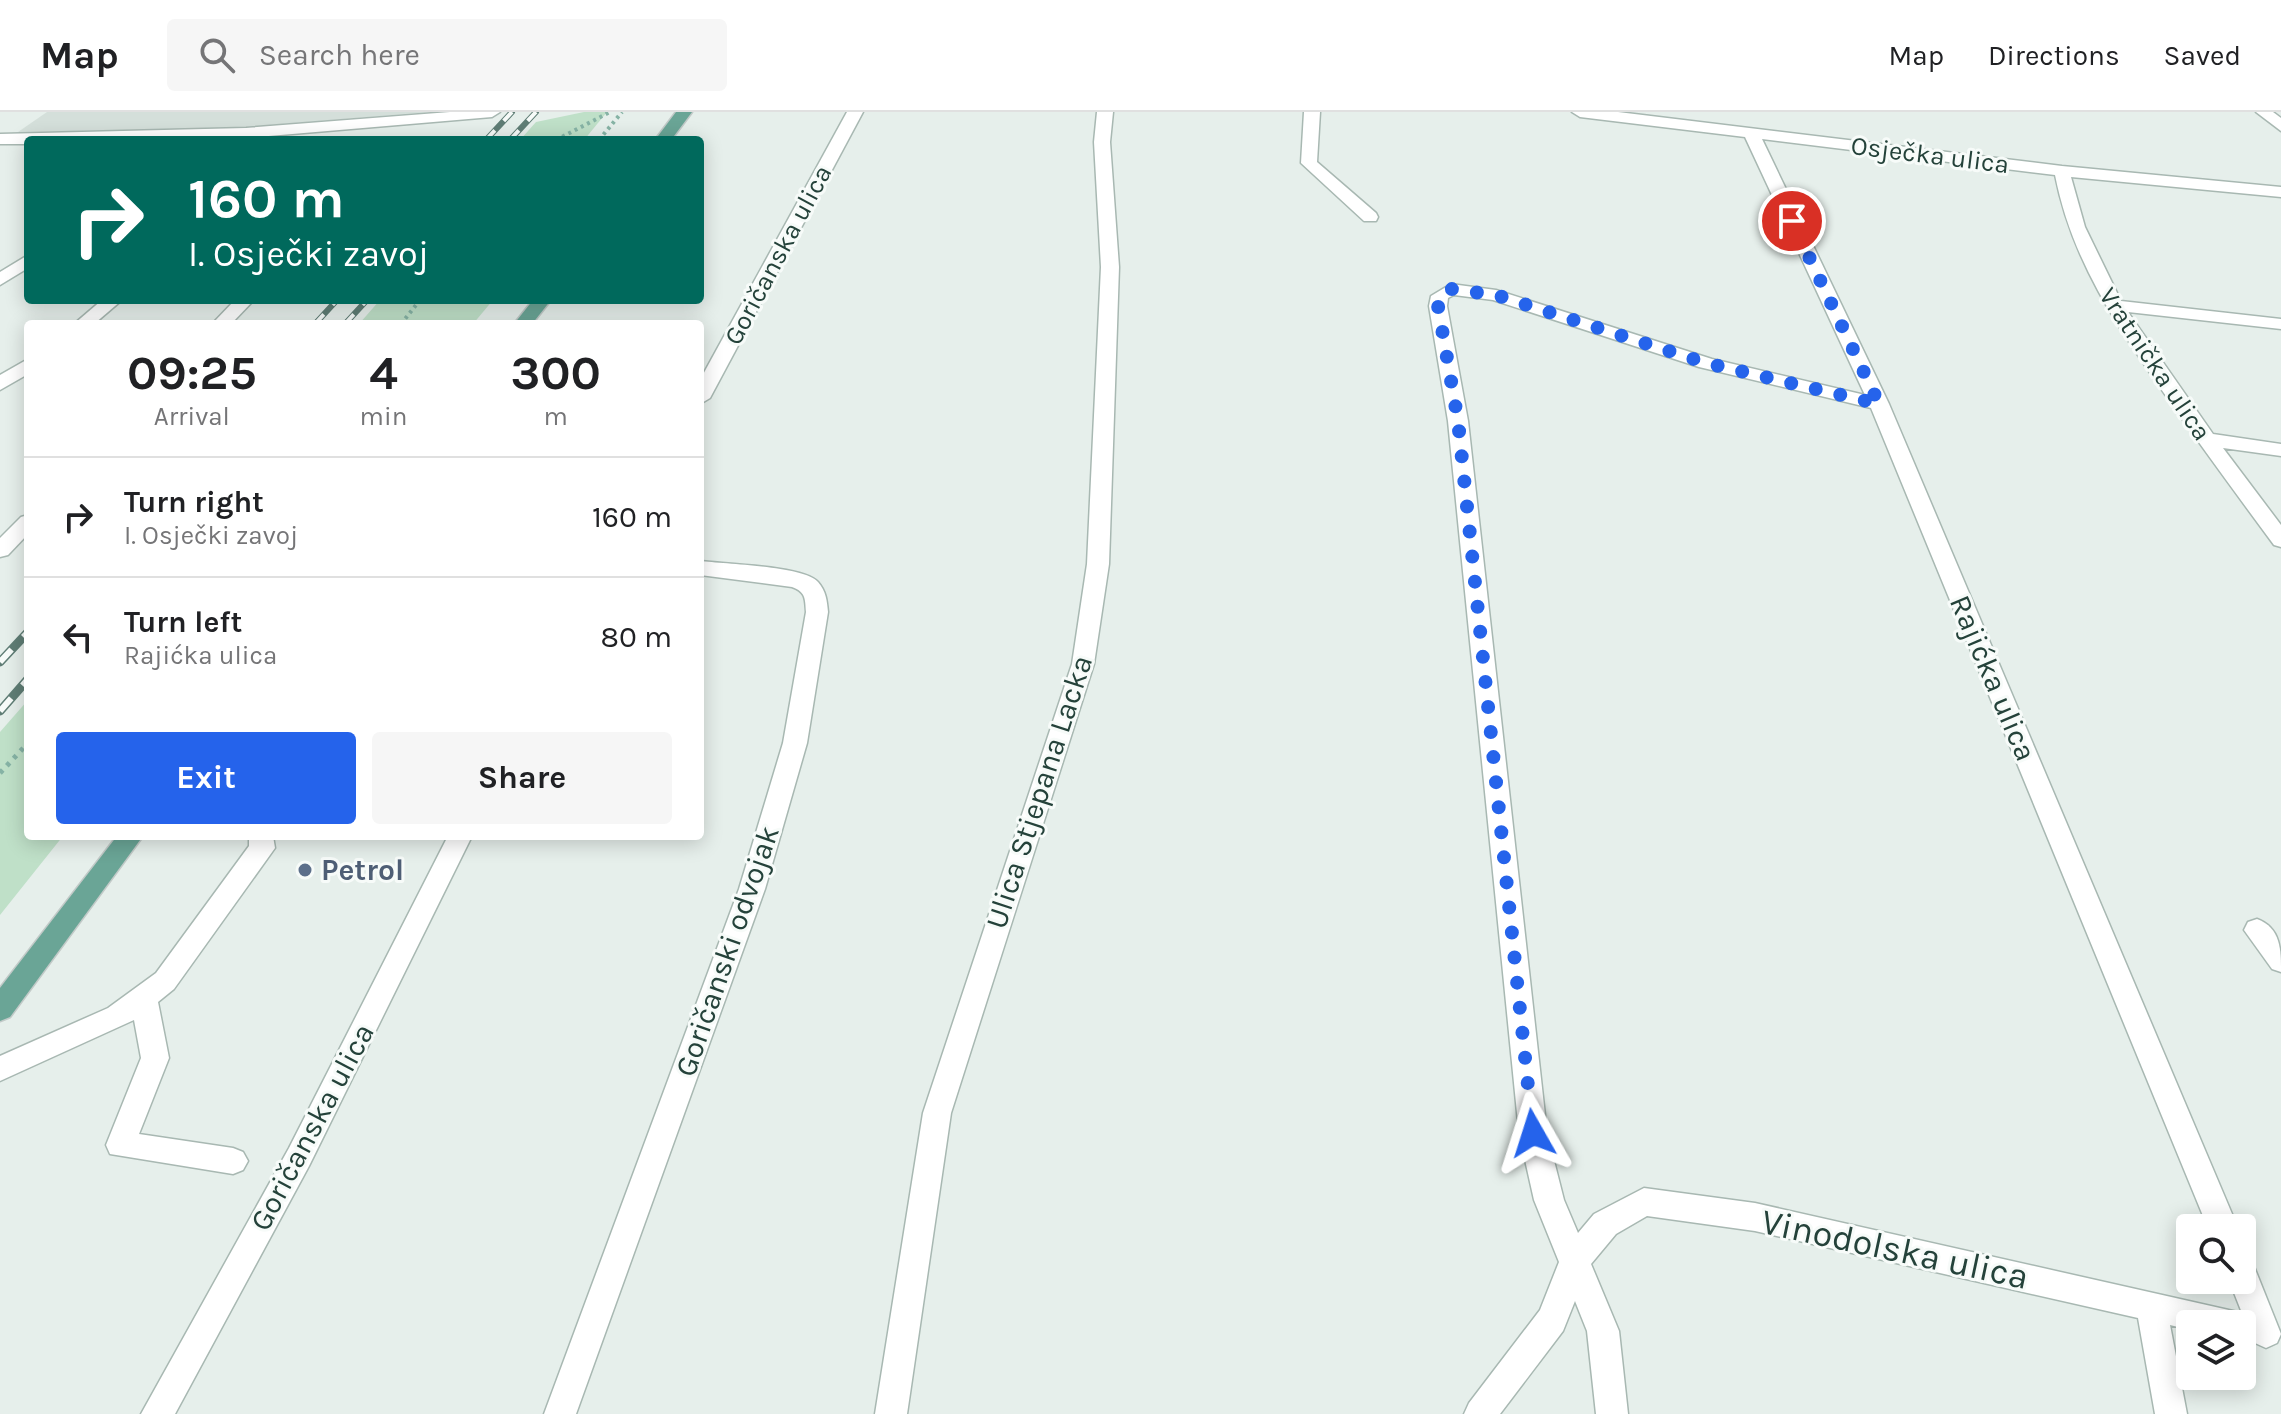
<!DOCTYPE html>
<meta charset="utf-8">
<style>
:root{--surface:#fff;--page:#f6f6f6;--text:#202124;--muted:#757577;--line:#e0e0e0;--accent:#2563eb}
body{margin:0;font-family:Karla,sans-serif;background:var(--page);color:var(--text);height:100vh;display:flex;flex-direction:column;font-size:30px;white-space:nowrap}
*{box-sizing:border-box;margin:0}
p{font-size:26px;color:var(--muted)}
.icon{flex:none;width:44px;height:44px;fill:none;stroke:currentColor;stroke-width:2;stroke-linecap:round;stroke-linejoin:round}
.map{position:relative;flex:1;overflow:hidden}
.side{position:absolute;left:24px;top:208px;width:680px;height:520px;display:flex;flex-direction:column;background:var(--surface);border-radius:8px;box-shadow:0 4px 20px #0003}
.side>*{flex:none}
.banner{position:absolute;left:24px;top:24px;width:680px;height:168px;border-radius:8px;box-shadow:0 4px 20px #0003;background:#00695c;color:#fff;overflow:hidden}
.tools{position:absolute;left:2176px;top:1102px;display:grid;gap:16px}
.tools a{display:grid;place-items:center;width:80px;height:80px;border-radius:8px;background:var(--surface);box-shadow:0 4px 20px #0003;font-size:40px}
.pin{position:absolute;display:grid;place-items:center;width:68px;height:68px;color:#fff;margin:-34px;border:4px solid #fff;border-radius:50%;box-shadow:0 2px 8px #0007}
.me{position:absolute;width:88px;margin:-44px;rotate:354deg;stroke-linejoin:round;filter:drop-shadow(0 0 6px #0008)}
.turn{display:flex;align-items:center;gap:28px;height:168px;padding:0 32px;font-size:36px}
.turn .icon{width:104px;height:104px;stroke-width:2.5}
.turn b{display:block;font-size:56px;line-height:68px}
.eta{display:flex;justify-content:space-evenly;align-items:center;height:136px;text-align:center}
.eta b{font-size:48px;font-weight:700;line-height:56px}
.primary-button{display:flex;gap:16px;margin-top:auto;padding:16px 32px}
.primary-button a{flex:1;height:92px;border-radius:8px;background:var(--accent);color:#fff;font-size:32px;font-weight:700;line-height:92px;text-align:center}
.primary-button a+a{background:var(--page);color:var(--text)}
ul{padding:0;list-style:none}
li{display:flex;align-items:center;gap:24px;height:120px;padding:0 32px;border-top:2px solid var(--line)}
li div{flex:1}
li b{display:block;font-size:30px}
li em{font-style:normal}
header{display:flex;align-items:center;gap:48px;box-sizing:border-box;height:112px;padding:0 40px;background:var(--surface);border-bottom:2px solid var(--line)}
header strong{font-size:38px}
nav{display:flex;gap:44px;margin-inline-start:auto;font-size:28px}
.search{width:560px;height:72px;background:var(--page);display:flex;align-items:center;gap:20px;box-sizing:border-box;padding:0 28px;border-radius:8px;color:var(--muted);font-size:30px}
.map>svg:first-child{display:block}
.built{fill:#d4dfda}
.green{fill:#bfe0c8}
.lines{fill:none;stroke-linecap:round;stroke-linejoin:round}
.minor-casing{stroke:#a8b8b2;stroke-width:3}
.major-casing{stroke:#c2cac8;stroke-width:3}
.path-far1{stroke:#86b3a5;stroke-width:4;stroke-dasharray:3 4;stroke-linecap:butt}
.path{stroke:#86b3a5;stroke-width:5;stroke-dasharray:4 6;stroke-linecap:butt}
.minor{fill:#fff;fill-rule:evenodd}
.major{fill:#6aa596;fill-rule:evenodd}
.rail-far1-casing{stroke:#5f7d75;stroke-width:6}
.rail-casing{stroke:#5f7d75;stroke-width:9}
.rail-far1{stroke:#f7fbf9;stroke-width:4;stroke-dasharray:13;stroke-linecap:butt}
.rail{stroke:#f7fbf9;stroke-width:6;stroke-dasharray:17;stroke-linecap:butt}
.route{stroke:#2563eb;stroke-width:14;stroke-dasharray:0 25.2}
.service-dot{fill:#5c6f8a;stroke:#f7fbf9;stroke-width:3}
.labels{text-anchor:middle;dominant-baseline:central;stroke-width:6;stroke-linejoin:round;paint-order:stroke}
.far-street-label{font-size:26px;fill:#24423a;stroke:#f7fbf9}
.street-label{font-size:30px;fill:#24423a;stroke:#f7fbf9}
.service-label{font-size:30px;font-weight:bold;fill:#4e5e75;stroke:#f7fbf9;text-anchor:start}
.near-street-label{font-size:36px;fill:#24423a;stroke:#f7fbf9}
</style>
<header>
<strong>Map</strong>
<div class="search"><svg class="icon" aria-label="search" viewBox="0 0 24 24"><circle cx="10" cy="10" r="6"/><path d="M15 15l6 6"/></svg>Search here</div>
<nav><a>Map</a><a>Directions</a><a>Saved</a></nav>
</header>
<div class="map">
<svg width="2281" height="1302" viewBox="0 0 2281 1302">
<rect width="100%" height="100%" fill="#e6efeb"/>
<path class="built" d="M 47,0 L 429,0 L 234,16 L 18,20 Z"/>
<g class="green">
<path d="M 584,0 L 607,0 L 584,28 L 520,28 L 536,10 Z"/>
<path d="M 380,188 L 493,188 L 473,212 L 359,212 Z"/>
<path d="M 28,588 L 28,724 L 63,724 L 0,803 L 0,620 Z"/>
</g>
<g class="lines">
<g class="minor-casing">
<g id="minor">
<path d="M 450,0 L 500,0 L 492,5 L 246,26 L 28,28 L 28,32 L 0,32 L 0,22 L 246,16 Z"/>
<path d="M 847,0 L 863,0 L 710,286 L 700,292 L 700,268 Z"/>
<path d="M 1097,0 L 1113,0 L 1110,30 L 1119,155 L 1109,452 L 1094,552 L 951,1001 L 907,1302 L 875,1302 L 923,1001 L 1072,552 L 1087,452 L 1101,155 L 1094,30 Z"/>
<path d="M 1304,0 L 1320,0 L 1317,50 L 1376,101 L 1378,105 L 1376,109 L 1364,109 L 1301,51 Z"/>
<path d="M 1572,0 L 1618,0 L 2062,54 L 2281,75 L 2281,85 L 2071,65 L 2085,115 L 2121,189 L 2281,207 L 2281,217 L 2128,200 L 2213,322 L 2281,332 L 2281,344 L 2223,336 L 2281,413 L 2281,435 L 2274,433 C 2237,383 2201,334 2166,284 C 2117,214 2072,149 2055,63 L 1762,27 L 1889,292 L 2238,1116 L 2208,1116 L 1871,296 L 1699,255 L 1493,188 L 1454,183 L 1448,186 L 1447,194 L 1468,309 L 1547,1021 L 1564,1088 L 1578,1121 L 1594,1102 L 1644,1076 L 1755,1091 L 2242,1201 L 2229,1168 L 2242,1168 L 2242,1147 L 2253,1152 L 2281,1222 L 2277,1231 L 2266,1236 L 2255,1231 L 2247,1213 L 2242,1223 L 2242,1212 L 2190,1212 L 2190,1218 L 2170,1213 L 2187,1302 L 2155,1302 L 2138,1206 L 1755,1119 L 1647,1104 L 1616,1122 L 1591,1152 L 1619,1219 L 1628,1302 L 1596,1302 L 1587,1219 L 1575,1189 L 1563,1219 L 1500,1302 L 1464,1302 L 1469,1291 L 1540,1198 L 1559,1150 L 1534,1088 L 1519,1021 L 1448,309 L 1429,194 L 1431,184 L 1451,172 L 1496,178 L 1712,247 L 1865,283 L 1745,25 L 1580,5 Z"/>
<path d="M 2256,0 L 2273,0 L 2281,6 L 2281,19 Z"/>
<path d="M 28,143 L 28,156 L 0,173 L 0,160 Z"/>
<path d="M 102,188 L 122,188 L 94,212 L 74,212 Z"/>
<path d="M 235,188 L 254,188 L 231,212 L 212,212 Z"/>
<path d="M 28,247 L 28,262 L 0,278 L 0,263 Z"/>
<path d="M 28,403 L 28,422 L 8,443 L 0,445 L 0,426 L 21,405 Z"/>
<path d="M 700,449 C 724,452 804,454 818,470 C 826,479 827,489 828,500 L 807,631 L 765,777 L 576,1302 L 544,1302 L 739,777 L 783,631 L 806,500 C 805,487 806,480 792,475 L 700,463 Z"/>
<path d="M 249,724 L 273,724 L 275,736 L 174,877 L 158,890 L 169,946 L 139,1022 L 233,1036 L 243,1040 L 248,1049 L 243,1058 L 233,1062 L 110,1042 L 106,1033 L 141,946 L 134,908 L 0,969 L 0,944 L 108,896 L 156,861 L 249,734 Z"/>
<path d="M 448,724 L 472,724 L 309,1054 L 175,1302 L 141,1302 L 289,1036 Z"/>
<path d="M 2257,807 C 2281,816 2281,838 2281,860 L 2272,857 L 2244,818 L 2248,810 Z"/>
</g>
</g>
<g class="major-casing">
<g id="major">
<path d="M 676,0 L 692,0 L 671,28 L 655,28 Z"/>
<path d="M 533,188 L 551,188 L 532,212 L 514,212 Z"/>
<path d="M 117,724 L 143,724 L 10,905 L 0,909 L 0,876 Z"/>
</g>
</g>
<g class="path-far1">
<path d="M 556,28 L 610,0"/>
<path d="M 599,28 L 622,0"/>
<path d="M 401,212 L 420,188"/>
</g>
<path class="path" d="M 0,661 L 28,631"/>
<use href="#minor" class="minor"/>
<use href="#major" class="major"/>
<g class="rail-far1-casing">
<g id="rail-far1">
<path d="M 486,28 L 512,0"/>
<path d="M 510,28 L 536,0"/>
<path d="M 315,212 L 337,188"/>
<path d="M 345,212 L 367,188"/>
</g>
</g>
<g class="rail-casing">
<g id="rail">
<path d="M 0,550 L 28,520"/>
<path d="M 0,599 L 28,567"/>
</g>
</g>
<use href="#rail-far1" class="rail-far1"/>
<use href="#rail" class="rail"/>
</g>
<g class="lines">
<path class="route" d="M 1533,1021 L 1458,309 L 1438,194 L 1440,184 L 1451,177 L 1496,183 L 1706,251 L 1879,292 L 1792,109"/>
</g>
<circle class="service-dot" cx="305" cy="758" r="8"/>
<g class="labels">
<g class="far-street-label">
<text transform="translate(1930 43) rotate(7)">Osječka ulica</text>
<text transform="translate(778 143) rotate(-62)">Goričanska ulica</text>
<text transform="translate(2155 252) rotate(56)">Vratnička ulica</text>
</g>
<g class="street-label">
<text transform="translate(1993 566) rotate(67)">Rajićka ulica</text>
<text transform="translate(1039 680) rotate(-72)">Ulica Stjepana Lacka</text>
<text transform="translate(727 839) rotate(-71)">Goričanski odvojak</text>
<text transform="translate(312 1015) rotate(-62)">Goričanska ulica</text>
</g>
<g class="service-label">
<text x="321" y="758">Petrol</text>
</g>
<g class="near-street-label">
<text transform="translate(1895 1137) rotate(12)">Vinodolska ulica</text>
</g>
</g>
</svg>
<div class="tools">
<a><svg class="icon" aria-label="search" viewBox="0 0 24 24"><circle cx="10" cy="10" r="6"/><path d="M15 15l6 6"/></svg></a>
<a><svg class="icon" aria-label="layers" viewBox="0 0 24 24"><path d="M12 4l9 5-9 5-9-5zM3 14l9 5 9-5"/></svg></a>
</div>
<div class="pin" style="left:1792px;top:109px;background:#d93025"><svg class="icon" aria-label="arrive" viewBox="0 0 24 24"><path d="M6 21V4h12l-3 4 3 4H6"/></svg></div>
<svg class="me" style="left:1533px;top:1021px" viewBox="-20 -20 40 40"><path d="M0-17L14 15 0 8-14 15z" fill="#2563eb" stroke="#fff" stroke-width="4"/></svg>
<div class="banner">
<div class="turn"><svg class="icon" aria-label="right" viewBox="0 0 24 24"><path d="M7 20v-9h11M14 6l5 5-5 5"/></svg><div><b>160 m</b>I. Osječki zavoj</div></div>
</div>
<section class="side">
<div class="eta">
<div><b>09:25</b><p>Arrival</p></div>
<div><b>4</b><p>min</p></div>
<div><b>300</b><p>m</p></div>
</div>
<ul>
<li><svg class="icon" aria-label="right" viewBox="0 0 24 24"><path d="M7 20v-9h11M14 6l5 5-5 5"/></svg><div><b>Turn right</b><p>I. Osječki zavoj</p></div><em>160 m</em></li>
<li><svg class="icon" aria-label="left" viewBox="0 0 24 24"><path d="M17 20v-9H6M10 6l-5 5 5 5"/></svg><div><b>Turn left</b><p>Rajićka ulica</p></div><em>80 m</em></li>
</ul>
<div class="primary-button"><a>Exit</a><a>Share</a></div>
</section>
</div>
